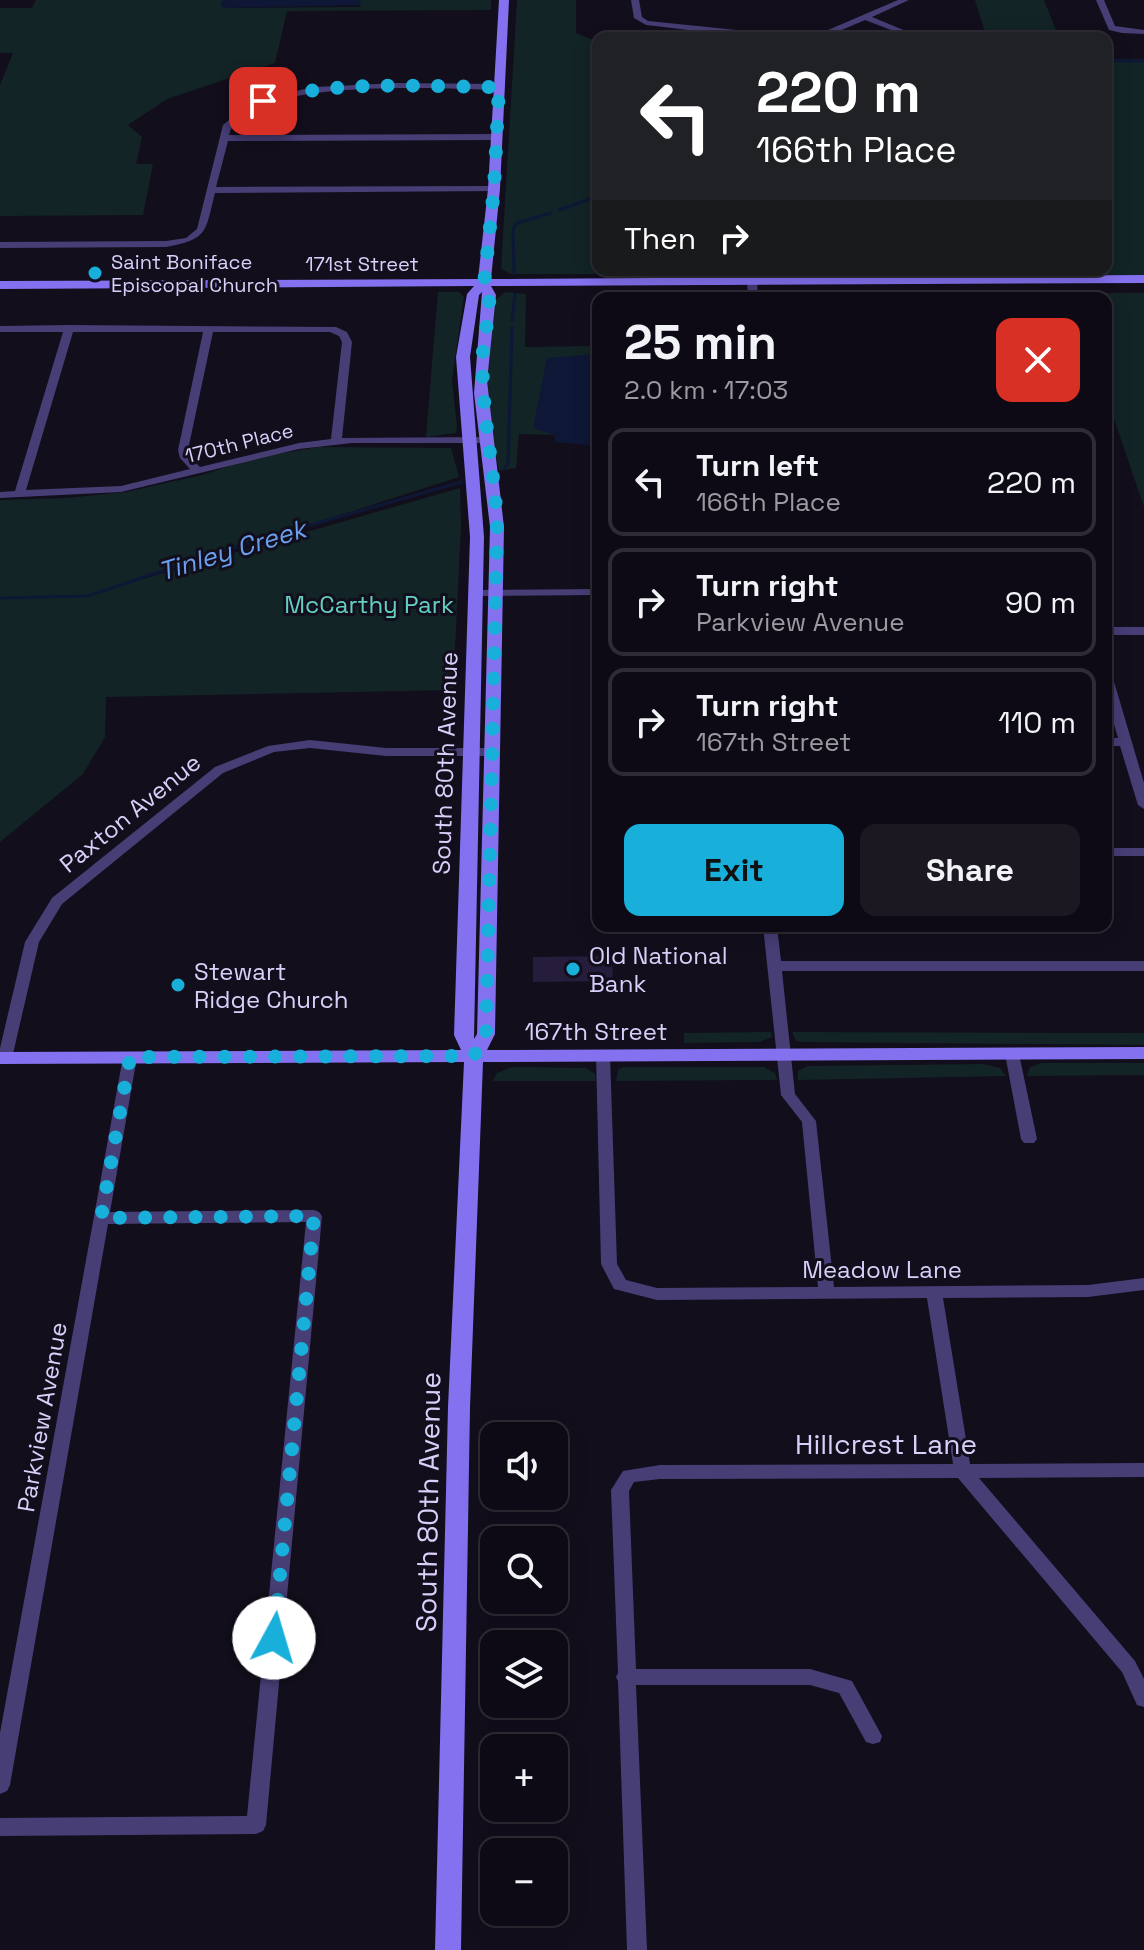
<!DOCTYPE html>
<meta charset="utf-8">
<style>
:root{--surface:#0e0a15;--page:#1c1822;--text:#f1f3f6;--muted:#9b9aa0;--line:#2e2b34;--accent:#19afdb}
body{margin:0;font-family:"Space Grotesk",sans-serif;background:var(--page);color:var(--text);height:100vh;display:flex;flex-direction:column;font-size:30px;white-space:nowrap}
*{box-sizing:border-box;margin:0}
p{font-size:26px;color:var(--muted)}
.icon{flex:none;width:44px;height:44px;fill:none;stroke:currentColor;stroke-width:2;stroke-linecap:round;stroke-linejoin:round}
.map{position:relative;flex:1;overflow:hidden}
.panel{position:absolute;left:592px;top:292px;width:520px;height:640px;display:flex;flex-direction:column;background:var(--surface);border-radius:16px;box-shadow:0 4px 20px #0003,0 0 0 2px var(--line)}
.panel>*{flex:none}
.guide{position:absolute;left:592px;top:32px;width:520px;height:244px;border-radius:16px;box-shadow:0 4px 20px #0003,0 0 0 2px var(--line);background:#202124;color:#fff;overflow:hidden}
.fabs{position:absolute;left:480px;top:1422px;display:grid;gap:16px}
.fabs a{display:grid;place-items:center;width:88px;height:88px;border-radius:16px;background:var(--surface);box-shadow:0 4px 20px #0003,0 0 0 2px var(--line);font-size:40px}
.pin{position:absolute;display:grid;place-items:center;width:68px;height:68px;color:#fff;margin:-34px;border-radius:16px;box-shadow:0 4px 12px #0006}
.me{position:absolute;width:88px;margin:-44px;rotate:6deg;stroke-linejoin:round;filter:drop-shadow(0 0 6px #0008)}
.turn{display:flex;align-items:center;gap:28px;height:168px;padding:0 32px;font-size:36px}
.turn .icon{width:104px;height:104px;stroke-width:2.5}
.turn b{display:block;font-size:56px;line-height:68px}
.then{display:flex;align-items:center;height:76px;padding:0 32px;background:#0003;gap:16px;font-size:30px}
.round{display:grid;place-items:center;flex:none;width:84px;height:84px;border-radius:16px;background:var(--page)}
.headline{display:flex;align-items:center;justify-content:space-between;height:136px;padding:0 32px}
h1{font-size:48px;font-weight:700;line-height:60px}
.button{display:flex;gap:16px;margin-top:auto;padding:16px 32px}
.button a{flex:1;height:92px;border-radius:16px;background:var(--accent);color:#111;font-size:32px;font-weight:700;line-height:92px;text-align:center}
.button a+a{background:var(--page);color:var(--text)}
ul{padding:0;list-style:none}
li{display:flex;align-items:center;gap:24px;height:108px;margin:0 16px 12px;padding:0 16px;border:4px solid var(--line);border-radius:16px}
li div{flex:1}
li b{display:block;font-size:30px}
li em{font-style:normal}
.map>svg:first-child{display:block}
.green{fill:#122426}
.water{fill:#0e1736}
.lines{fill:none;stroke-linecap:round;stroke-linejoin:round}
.stream{stroke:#0e1736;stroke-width:3}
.building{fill:#261c3b}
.street{fill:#473e76;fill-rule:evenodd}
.secondary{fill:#8471ef;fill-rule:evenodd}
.route{stroke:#19afdb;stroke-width:14;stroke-dasharray:0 25.2}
.poi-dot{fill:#19afdb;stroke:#120e1c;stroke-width:3}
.labels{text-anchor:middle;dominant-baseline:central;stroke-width:6;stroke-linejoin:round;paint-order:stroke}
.far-poi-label{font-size:20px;fill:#d9cff9;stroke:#120e1c;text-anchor:start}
.far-street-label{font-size:20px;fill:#d9cff9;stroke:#120e1c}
.park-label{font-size:24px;fill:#64d0c3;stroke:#120e1c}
.street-label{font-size:24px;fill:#d9cff9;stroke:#120e1c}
.poi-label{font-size:24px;fill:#d9cff9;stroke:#120e1c;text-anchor:start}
.water-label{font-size:26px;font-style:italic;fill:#699fee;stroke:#120e1c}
.near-street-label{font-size:28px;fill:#d9cff9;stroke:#120e1c}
</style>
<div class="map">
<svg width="1144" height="1950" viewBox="0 0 1144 1950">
<rect width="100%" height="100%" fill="#120e1c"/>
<g class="green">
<path d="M 36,0 L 222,0 L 221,6 L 225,8 L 360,7 L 360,0 L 491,0 L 491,10 L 287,11 L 275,63 L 167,99 L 128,125 L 142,137 L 136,164 L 153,164 L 143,215 L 0,216 L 0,85 L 13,53 L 0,53 L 0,8 L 32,8 Z"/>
<path d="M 517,0 L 576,0 L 576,33 L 598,42 L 598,270 L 1106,270 L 1106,59 L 1144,59 L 1144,275 L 511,274 L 501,269 Z"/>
<path d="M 975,0 L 1044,0 L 1059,38 L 987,38 Z"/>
<path d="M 438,292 L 459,292 L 464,297 L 452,380 L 457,427 L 456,433 L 426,437 Z"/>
<path d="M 505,292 L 526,294 L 525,347 L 598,346 L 598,443 L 555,442 L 555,435 L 519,434 L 516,468 L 499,471 L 484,388 L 493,302 Z"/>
<path d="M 1071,293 L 1144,293 L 1144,507 L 1106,395 L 1106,298 L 1073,298 Z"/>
<path d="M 319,447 L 451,448 L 459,477 L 129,583 L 460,488 L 461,526 L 453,690 L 106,697 L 105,737 L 83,774 L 0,842 L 0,500 L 66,498 L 126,492 L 202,475 L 254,458 Z"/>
<path d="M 771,1032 L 772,1037 L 760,1042 L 684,1043 L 684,1033 Z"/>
<path d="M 792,1032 L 1144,1033 L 1144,1045 L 803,1042 L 796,1041 Z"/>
<path d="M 1041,1063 L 1144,1063 L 1144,1075 L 1027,1076 L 1030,1067 Z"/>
<path d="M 983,1064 L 1000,1068 L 1006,1076 L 798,1080 L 798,1071 L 808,1066 Z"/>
<path d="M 512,1067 L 586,1068 L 595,1074 L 596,1081 L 493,1081 L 497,1073 Z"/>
<path d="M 624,1067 L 764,1067 L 775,1073 L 777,1080 L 616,1081 L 618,1069 Z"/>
</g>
<g class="water">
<path d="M 222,0 L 360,0 L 361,5 L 225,8 L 221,6 Z"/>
<path d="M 598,354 L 598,446 L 555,442 L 555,435 L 533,428 L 547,358 Z"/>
</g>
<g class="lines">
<g class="stream">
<path d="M 1106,61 L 1144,61"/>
<path d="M 559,210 L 598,196"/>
<path d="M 514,274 L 513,229 L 517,223 L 551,213"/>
<path d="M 512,321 L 515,294"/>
<path d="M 504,469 L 508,463 L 512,328"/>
<path d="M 0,598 L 88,596 L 224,550 L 461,482"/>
</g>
</g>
<path class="building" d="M 612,956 L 613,981 L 533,982 L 533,957 Z"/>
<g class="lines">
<g class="street">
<path d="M 631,0 L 639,0 L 642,17 L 648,21 L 787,35 L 810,34 L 828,30 L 898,0 L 909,0 L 872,17 L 923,38 L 912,38 L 865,20 C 848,27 831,36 812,38 C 763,43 696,30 646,25 L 634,18 Z"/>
<path d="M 1096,0 L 1104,0 L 1115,26 L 1144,30 L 1144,34 L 1122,33 L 1109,30 Z"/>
<path d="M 396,83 L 499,84 L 503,87 L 499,90 C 449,89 244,75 229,135 L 497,134 L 501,137 L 497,140 L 228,141 L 216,187 L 494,186 L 497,187 L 497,191 L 215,193 C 205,232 209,239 166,247 L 0,248 L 0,242 L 166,241 L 186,238 L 197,229 L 223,125 L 246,106 L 276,95 L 315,87 Z"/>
<path d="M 752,277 L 757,280 L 758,298 L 748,298 L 747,280 Z"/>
<path d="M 69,325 L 336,327 L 347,332 L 352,342 L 342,438 L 488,437 L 493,440 L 488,443 L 352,443 L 299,449 L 121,492 L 0,498 L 0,492 L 15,491 L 63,332 L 0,332 L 0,326 ZM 73,332 L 203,332 L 178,450 L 180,458 L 190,469 L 121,486 L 26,490 ZM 213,332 L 330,332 L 339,336 L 342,342 L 331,439 L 299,443 L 200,467 L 190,457 L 188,450 Z"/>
<path d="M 598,589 L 598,595 L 476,596 L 470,593 L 476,590 Z"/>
<rect x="1106" y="627" width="38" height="8"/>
<path d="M 1106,671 L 1112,675 L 1144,783 L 1144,809 L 1138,805 L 1120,746 L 1106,746 L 1106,738 L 1118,738 L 1106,696 Z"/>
<path d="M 310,740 L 386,748 L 493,748 L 499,752 L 493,756 L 386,756 L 310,748 L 274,752 L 223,773 L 62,904 L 39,942 L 12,1058 L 10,1061 L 0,1062 L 0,1048 L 25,942 L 52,898 L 215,767 L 268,746 Z"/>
<rect x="1106" y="848" width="38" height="8"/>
<path d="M 763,926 L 777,926 L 781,961 L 1144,961 L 1144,971 L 782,971 L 795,1094 L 816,1121 L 834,1287 L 1088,1285 L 1144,1278 L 1144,1290 L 1088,1297 L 943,1298 L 970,1464 L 1144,1463 L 1144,1477 L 979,1478 L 1135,1661 L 1144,1679 L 1144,1707 L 1137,1705 L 1122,1672 L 958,1478 L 660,1479 L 634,1482 L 629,1491 L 636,1669 L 810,1669 L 852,1681 L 882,1736 L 880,1742 L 873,1744 L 866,1742 L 839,1693 L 810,1685 L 636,1685 L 647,1950 L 627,1950 L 618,1681 L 616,1677 L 618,1673 L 611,1490 L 623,1471 L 660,1465 L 953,1464 L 927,1298 L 657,1300 L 614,1289 L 601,1264 L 596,1055 L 603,1050 L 610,1055 L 617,1264 L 626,1280 L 657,1288 L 818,1287 L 802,1122 L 781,1095 Z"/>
<path d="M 1012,1049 L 1019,1054 L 1037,1139 L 1034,1143 L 1024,1143 L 1021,1139 L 1005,1054 Z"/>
<path d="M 130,1052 L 137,1057 L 110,1212 L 314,1210 L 319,1212 L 322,1216 L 266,1825 L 263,1831 L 256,1834 L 0,1836 L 0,1818 L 247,1816 L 306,1222 L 108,1224 L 10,1785 L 7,1791 L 0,1794 L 0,1733 L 123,1057 Z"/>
</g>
<path class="secondary" d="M 499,0 L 509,0 L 500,189 L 491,279 L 1144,275 L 1144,283 L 491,286 L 496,295 L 487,381 L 504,527 L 495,1034 L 487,1050 L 1144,1047 L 1144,1059 L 483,1062 L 470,1407 L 461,1950 L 435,1950 L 448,1407 L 464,1062 L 0,1064 L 0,1052 L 461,1050 L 454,1035 L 470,537 L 456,357 L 467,294 L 474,286 L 0,289 L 0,281 L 478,279 L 488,189 ZM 482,292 L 474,393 L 490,527 L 477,1034 L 474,1039 L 484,537 L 470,357 L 479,295 Z"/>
</g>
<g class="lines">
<path class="route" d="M 263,101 C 338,79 422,87 499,87 L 494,189 L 484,284 C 496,303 484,328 483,350 C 480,410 495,467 497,527 L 486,1034 L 474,1056 L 130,1057 L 101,1218 L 314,1216 L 274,1638"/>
</g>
<g class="poi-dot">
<circle cx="95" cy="273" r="8"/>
<circle cx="573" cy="969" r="8"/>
<circle cx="178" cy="985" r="8"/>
</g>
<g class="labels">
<g class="far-poi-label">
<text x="111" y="262">Saint Boniface<tspan x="111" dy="23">Episcopal Church</tspan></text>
</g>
<g class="far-street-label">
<text x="362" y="264">171st Street</text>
<text transform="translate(239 443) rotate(-14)">170th Place</text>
</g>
<g class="park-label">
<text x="369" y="604">McCarthy Park</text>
</g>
<g class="street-label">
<text transform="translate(445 763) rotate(-88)">South 80th Avenue</text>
<text transform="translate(130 813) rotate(-39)">Paxton Avenue</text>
<text x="596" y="1031">167th Street</text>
<text x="882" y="1269">Meadow Lane</text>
<text transform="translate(42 1417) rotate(-80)">Parkview Avenue</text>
</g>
<g class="poi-label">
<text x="589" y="955">Old National<tspan x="589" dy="28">Bank</tspan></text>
<text x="194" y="971">Stewart<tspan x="194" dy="28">Ridge Church</tspan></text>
</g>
<g class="water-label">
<text transform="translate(232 550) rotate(-17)">Tinley Creek</text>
</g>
<g class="near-street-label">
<text x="886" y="1444">Hillcrest Lane</text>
<text transform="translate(428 1502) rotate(-89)">South 80th Avenue</text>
</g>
</g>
</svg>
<div class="fabs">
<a><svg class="icon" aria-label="sound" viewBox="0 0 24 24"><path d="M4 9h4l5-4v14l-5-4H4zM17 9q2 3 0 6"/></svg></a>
<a><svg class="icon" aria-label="search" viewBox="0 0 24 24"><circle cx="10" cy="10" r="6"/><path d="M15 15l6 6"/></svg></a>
<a><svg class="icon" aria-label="layers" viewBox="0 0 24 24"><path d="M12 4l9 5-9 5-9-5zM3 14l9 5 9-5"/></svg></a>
<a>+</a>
<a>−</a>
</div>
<div class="pin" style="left:263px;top:101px;background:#d93025"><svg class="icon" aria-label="arrive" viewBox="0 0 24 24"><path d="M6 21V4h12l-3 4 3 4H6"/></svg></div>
<svg class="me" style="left:274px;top:1638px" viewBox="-20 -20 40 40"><circle r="19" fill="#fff"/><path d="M0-13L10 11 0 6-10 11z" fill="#19afdb"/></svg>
<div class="guide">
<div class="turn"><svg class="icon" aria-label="left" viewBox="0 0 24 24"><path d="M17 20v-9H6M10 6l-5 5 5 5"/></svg><div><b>220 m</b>166th Place</div></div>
<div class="then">Then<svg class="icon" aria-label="right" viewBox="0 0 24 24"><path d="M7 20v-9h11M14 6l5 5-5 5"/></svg></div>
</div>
<section class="panel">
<div class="headline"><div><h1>25 min</h1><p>2.0 km · 17:03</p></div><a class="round" style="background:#d93025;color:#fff"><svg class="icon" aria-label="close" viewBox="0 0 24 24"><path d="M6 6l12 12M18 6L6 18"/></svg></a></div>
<ul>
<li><svg class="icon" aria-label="left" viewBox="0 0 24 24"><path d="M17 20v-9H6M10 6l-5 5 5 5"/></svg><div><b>Turn left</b><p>166th Place</p></div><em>220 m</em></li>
<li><svg class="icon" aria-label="right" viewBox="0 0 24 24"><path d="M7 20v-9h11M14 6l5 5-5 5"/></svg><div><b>Turn right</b><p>Parkview Avenue</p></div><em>90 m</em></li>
<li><svg class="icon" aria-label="right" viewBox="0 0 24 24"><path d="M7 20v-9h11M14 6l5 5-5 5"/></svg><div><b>Turn right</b><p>167th Street</p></div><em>110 m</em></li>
</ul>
<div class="button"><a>Exit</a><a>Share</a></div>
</section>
</div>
